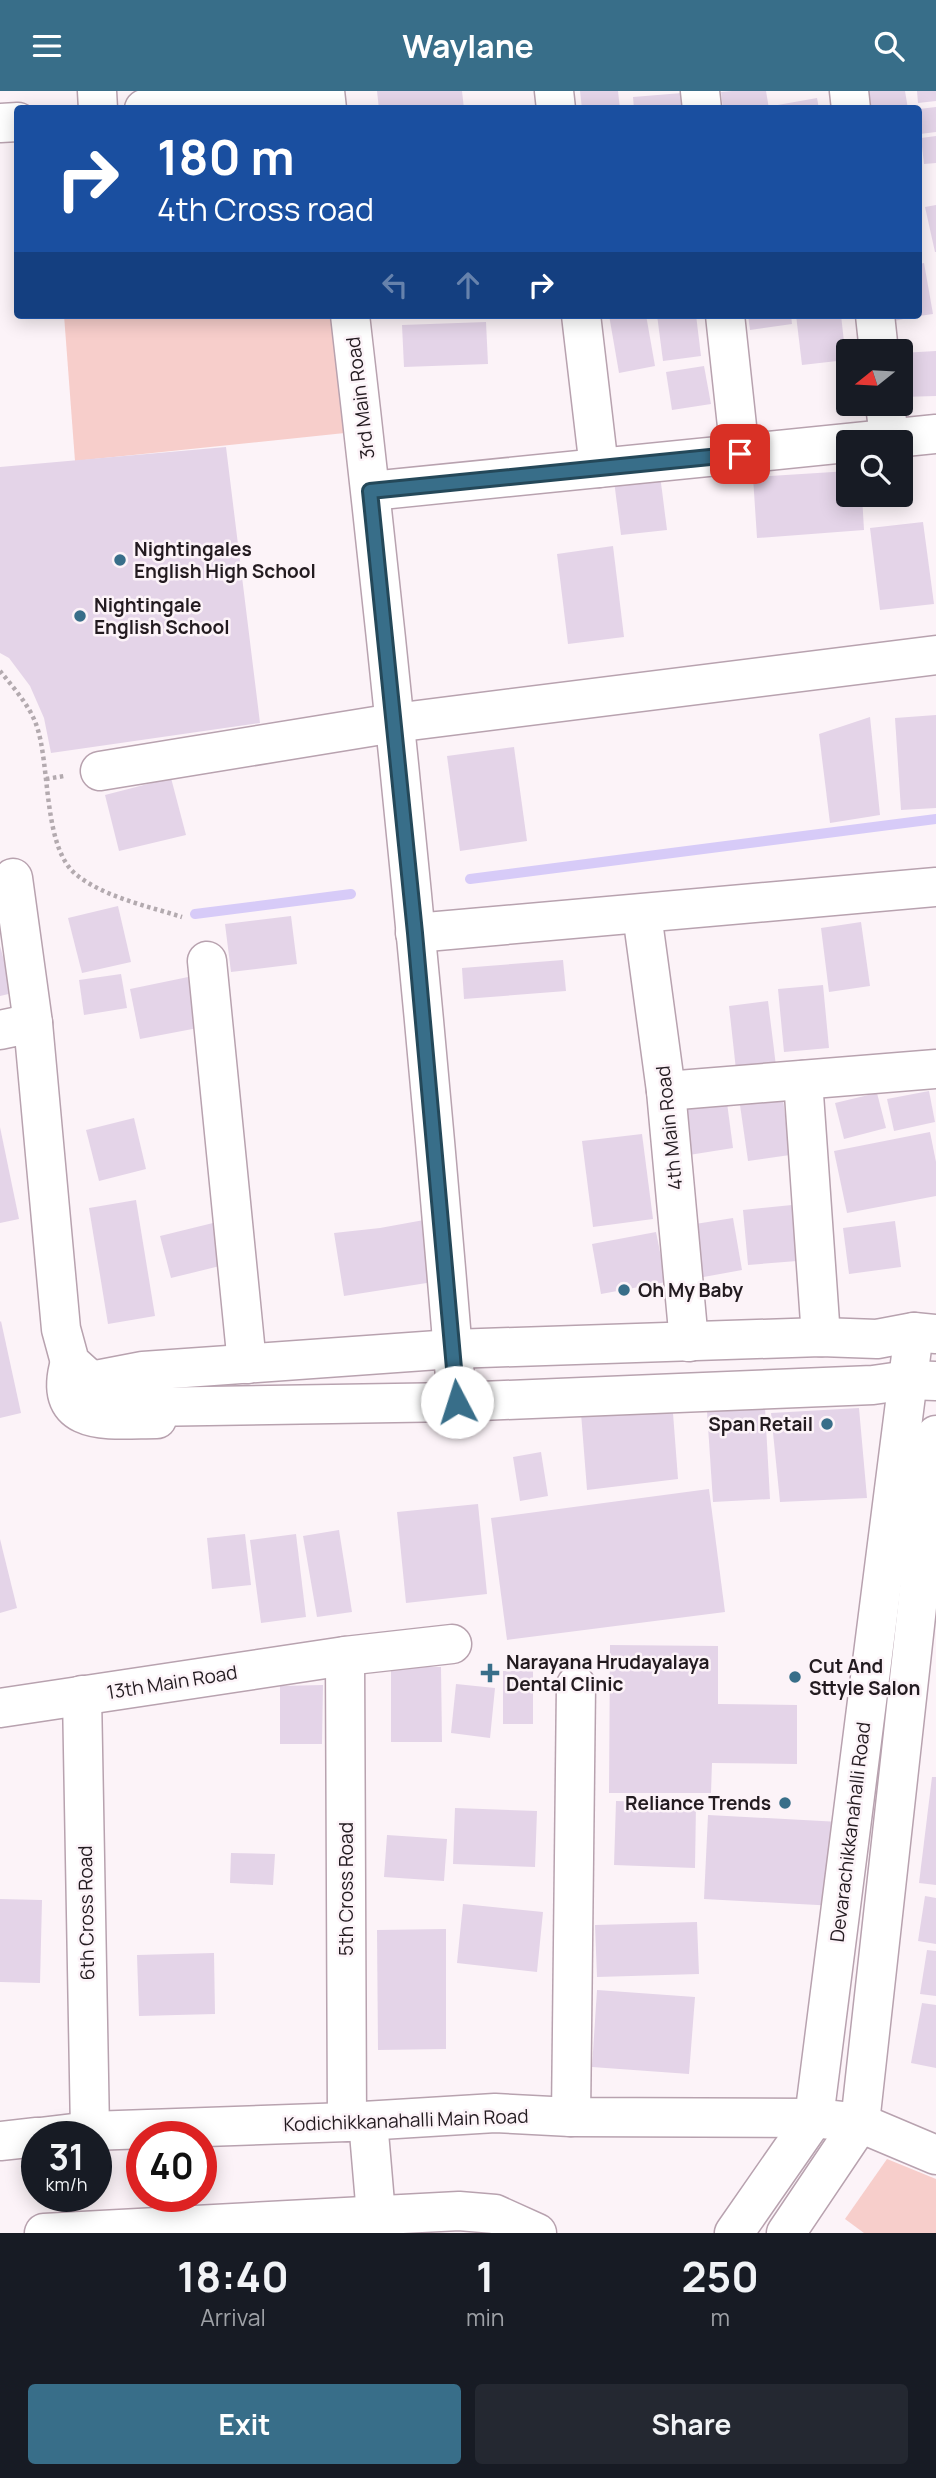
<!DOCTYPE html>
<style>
:root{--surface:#171b24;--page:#242831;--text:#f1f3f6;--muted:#9ea1a6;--accent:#386e89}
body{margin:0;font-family:Manrope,sans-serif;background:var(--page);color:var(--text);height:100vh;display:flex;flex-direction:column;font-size:26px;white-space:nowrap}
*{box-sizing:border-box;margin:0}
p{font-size:23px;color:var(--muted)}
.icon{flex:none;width:38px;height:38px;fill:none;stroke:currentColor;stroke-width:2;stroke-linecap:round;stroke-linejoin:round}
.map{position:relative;height:2142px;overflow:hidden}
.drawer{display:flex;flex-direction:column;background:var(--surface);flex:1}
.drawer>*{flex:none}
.hud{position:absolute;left:14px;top:14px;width:908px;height:214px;border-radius:7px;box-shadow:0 4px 18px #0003;background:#1a4fa0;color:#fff;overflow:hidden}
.needle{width:46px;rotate:252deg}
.fabs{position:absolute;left:836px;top:248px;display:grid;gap:14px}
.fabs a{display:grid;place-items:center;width:77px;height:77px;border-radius:7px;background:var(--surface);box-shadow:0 4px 18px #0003;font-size:35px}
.speed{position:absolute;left:21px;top:2030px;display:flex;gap:14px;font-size:35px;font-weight:700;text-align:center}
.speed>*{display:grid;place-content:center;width:91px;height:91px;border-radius:50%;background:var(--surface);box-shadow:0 4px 18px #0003;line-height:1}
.speed small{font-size:18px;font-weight:400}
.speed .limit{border:10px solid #d22;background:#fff;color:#111}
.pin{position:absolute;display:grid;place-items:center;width:60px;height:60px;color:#fff;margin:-30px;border-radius:14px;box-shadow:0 4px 10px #0006}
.me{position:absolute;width:77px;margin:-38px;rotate:355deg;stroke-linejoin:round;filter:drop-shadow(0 0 5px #0008)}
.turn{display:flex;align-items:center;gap:24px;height:147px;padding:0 28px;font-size:32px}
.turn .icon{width:91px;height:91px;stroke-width:2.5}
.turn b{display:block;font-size:49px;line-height:60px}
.lanes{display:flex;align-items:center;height:66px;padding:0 28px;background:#0003;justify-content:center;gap:35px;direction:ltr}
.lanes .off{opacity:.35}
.eta{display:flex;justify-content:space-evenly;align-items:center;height:119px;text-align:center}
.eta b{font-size:42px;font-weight:700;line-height:49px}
.cta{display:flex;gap:14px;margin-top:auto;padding:14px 28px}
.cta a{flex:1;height:80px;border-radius:7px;background:var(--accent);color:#fff;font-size:28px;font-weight:700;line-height:80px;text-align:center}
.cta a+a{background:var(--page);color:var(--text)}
header{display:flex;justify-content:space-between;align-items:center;height:91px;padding:0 28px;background:var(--accent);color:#fff;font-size:32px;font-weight:700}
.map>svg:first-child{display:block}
.green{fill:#f7cecb}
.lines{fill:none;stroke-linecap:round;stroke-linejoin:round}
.stream{stroke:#d7cbf8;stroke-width:10}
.building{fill:#e4d4e8}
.street-casing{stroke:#b8a2af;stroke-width:41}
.secondary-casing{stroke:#b8a2af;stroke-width:41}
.path{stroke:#b3aaaf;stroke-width:4.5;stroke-dasharray:3.5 3.5;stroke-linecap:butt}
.street{stroke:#fff;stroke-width:38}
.secondary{stroke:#fff;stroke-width:38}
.route-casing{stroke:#244859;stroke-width:18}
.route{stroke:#386e89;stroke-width:12}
.poi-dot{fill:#386e89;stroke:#fcf3f8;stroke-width:2.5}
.labels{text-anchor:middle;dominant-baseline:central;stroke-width:5;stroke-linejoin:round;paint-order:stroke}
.street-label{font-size:19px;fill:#231b20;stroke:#fcf3f8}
.poi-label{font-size:19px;font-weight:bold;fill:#231b20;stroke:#fcf3f8;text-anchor:start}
</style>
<header><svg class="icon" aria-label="menu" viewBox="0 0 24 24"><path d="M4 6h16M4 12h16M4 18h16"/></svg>Waylane<svg class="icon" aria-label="search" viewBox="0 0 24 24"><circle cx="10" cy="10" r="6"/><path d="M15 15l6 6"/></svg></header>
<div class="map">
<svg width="936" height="2142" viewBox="0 0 936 2142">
<rect width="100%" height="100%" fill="#fcf3f8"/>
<g class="green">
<path d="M 64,224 L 350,224 L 364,340 L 75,370 Z"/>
<path d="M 887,2068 L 936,2088 L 936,2142 L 864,2142 L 845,2128 Z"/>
</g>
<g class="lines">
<g class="stream">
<path d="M 470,788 L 936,728"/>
<path d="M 195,823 L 351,803"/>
</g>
</g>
<g class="building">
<path d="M 377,0 L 462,0 L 464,18 L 379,18 Z"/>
<path d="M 580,0 L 618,0 L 620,18 L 582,18 Z"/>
<path d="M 732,0 L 766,0 L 769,18 L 723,18 L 721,1 Z"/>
<path d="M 864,0 L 905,0 L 908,18 L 867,18 Z"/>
<path d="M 917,0 L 936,0 L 936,10 L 918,12 Z"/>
<path d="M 682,2 L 683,18 L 634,18 L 633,6 Z"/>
<path d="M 817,7 L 819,18 L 772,18 L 772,15 Z"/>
<path d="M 936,16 L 936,41 L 920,43 L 919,18 Z"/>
<path d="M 936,45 L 936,72 L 924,73 L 921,47 Z"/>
<path d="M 936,114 L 936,161 L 935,161 L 925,116 Z"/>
<path d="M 924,172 L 933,223 L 919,225 L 919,173 Z"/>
<path d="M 609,224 L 646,224 L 655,275 L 619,282 Z"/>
<path d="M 657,224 L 696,224 L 701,265 L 663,270 Z"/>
<path d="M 748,224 L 791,224 L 792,233 L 750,239 Z"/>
<path d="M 796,224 L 841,224 L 846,269 L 802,274 Z"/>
<path d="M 893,224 L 918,224 L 918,225 L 894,230 Z"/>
<path d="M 486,231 L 488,273 L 404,276 L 402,234 Z"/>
<path d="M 936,260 L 936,305 L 901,306 L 901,262 Z"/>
<path d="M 704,275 L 711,313 L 672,319 L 666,281 Z"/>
<path d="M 226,356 L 260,632 L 51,662 L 44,627 L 30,595 L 9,567 L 0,562 L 0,376 Z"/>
<path d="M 849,380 L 849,404 L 862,404 L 864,439 L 757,447 L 753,386 Z"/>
<path d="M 660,384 L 667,439 L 621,444 L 614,390 Z"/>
<path d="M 923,431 L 934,513 L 880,519 L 870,437 Z"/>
<path d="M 613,455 L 624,546 L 568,553 L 557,463 Z"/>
<path d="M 936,624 L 936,717 L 901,719 L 895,627 Z"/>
<path d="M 870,626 L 880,724 L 830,732 L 819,643 Z"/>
<path d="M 514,656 L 527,750 L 460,760 L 447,665 Z"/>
<path d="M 171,687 L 186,744 L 119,760 L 105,704 Z"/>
<path d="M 118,815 L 131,871 L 82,882 L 68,827 Z"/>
<path d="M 291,825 L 297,873 L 231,881 L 225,833 Z"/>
<path d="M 861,831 L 870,895 L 829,901 L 821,837 Z"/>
<path d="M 0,855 L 13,902 L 0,905 Z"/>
<path d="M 563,869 L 566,900 L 464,908 L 462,877 Z"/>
<path d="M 121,883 L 127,917 L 84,924 L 79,889 Z"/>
<path d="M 193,885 L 203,936 L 140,948 L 130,898 Z"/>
<path d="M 823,894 L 829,957 L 784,961 L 778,898 Z"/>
<path d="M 768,910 L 776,975 L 736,979 L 729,915 Z"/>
<path d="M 929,1000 L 935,1031 L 894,1040 L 887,1008 Z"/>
<path d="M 877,1002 L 886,1037 L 844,1048 L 835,1012 Z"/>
<path d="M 726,1004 L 733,1057 L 689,1064 L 681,1011 Z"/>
<path d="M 783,1008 L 790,1064 L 748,1070 L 740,1014 Z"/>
<path d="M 134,1027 L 146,1078 L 99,1090 L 86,1039 Z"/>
<path d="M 0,1036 L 19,1128 L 0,1132 Z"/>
<path d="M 930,1041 L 936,1071 L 936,1105 L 847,1122 L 834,1060 Z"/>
<path d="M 642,1043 L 653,1128 L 593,1136 L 582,1050 Z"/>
<path d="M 136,1109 L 155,1225 L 108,1233 L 89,1117 Z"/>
<path d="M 792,1114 L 797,1170 L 748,1174 L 743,1119 Z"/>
<path d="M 733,1127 L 742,1179 L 698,1187 L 689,1134 Z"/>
<path d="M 424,1129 L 433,1191 L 344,1205 L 334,1142 L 380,1137 Z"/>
<path d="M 895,1130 L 901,1176 L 849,1183 L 843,1137 Z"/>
<path d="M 213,1132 L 224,1174 L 171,1187 L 160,1145 Z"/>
<path d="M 656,1141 L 666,1191 L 601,1203 L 592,1153 Z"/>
<path d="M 1,1230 L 21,1322 L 0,1327 L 0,1231 Z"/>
<path d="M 765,1316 L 770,1408 L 713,1411 L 707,1320 Z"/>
<path d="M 859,1317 L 867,1407 L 780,1411 L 771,1322 Z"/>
<path d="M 581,1322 L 673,1322 L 678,1388 L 587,1399 Z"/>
<path d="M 541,1361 L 548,1405 L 520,1410 L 513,1366 Z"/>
<path d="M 709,1398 L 725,1521 L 507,1549 L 491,1427 Z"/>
<path d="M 478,1413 L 487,1503 L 406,1512 L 397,1421 Z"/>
<path d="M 339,1439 L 352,1521 L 317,1526 L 303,1445 Z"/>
<path d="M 245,1443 L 251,1494 L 212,1498 L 207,1447 Z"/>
<path d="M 296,1443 L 306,1526 L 261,1532 L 250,1449 Z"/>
<path d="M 0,1448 L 17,1517 L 0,1522 Z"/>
<path d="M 610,1554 L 718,1555 L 718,1613 L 797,1614 L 797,1673 L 712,1672 L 711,1702 L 609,1702 Z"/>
<path d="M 391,1576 L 441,1576 L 442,1651 L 391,1651 Z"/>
<rect x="503" y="1580" width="30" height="53"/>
<path d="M 456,1593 L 495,1597 L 490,1647 L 451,1642 Z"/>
<path d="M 323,1594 L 322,1653 L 280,1653 L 280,1595 Z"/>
<path d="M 932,1686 L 936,1686 L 936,1794 L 919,1792 Z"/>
<path d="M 616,1710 L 696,1712 L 695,1777 L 614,1774 Z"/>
<path d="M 455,1717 L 537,1720 L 535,1776 L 453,1773 Z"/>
<path d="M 708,1724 L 840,1731 L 836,1815 L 704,1808 Z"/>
<path d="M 387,1744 L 447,1748 L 444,1790 L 384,1786 Z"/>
<path d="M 231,1762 L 275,1763 L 273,1794 L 230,1792 Z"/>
<path d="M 925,1805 L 936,1807 L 936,1853 L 918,1850 Z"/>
<path d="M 0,1808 L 42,1809 L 40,1892 L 0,1891 Z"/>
<path d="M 463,1813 L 543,1821 L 537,1881 L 457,1872 Z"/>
<path d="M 697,1831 L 699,1883 L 597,1886 L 595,1834 Z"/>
<path d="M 446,1838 L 446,1958 L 378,1959 L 377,1839 Z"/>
<path d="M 927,1859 L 936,1860 L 936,1905 L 920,1903 Z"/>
<path d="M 214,1862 L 215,1923 L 139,1925 L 137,1864 Z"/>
<path d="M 597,1899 L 695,1906 L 689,1983 L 592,1976 Z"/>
<path d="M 922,1912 L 936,1914 L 936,1977 L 911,1972 Z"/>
</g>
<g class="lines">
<g class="street-casing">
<g id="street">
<path d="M 97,0 L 98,18"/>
<path d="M 554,0 L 556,18"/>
<path d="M 700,0 L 702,18"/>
<path d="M 849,0 L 851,18"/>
<path d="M 144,18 L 316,0"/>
<path d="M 0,32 L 18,31"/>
<path d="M 581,224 L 599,377"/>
<path d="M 725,224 L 740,363"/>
<path d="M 875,224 L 879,261"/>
<path d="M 885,313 L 889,347"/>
<path d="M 371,400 L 936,343"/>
<path d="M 100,680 L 394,632 L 936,564"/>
<path d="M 13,787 L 33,932"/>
<path d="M 642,823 L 666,1000 L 689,1251"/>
<path d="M 415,842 L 936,796"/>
<path d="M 207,870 L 247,1273"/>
<path d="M 0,939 L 33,932 L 61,1238 L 70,1271 L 91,1290"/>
<path d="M 803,989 L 821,1246"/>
<path d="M 666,1000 L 936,978"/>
<path d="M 70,1271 C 50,1339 113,1328 157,1328"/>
<path d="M 345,1565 L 347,2031"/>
<path d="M 82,1604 L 90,2040"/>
<path d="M 0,1617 L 345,1565 L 452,1553"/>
<path d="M 571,2026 L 576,1594"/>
<path d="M 368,2030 L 376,2124"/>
<path d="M 44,2142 L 459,2120 L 495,2123 L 537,2142"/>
</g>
</g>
<g class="secondary-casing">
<g id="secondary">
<path d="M 325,0 L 327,18"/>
<path d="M 350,224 C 392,585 428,948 457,1311"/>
<path d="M 91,1290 L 144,1316 L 457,1311 L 873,1294 L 908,1289 L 936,1290"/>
<path d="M 91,1290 L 143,1280 L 452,1258 L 821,1246 L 877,1248 L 914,1241 L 936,1243"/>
<path d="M 40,2046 L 90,2040 L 347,2031 L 495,2022 L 571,2026 L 814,2027 L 860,2032 L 936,2064"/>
<path d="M 0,2050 L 37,2046"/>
<path d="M 734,2142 L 814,2027 L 914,1241"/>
<path d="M 786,2142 L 860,2032 L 936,1344"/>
</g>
</g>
<g class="path">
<path d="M 0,580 C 13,596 29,614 36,633 C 51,673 42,759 78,785 C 107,807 148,815 182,826"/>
<path d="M 46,688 L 64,685"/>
</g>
<use href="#street" class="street"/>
<use href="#secondary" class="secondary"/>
</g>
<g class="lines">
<g class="route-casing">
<path id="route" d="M 457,1311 L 415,842 L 370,400 L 740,363"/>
</g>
<use href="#route" class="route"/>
</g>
<g class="poi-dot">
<circle cx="120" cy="469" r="7"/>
<circle cx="80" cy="525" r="7"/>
<circle cx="624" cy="1199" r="7"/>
<circle cx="827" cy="1333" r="7"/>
<path d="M486.5 1571.5h7v7h7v7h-7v7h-7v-7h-7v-7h7z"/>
<circle cx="795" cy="1586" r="7"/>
<circle cx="785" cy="1712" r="7"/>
</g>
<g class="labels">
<g class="street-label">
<text transform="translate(360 307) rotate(-97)">3rd Main Road</text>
<text transform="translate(669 1037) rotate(-96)">4th Main Road</text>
<text transform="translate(172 1591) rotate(-9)">13th Main Road</text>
<text transform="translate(850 1741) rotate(-83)">Devarachikkanahalli Road</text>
<text transform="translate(346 1798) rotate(-90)">5th Cross Road</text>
<text transform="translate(86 1822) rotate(-91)">6th Cross Road</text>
<text transform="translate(406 2029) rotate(-2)">Kodichikkanahalli Main Road</text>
</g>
<g class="poi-label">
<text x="134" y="458">Nightingales<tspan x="134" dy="22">English High School</tspan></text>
<text x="94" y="514">Nightingale<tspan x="94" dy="22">English School</tspan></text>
<text x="638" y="1199">Oh My Baby</text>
<text x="813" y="1333" text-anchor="end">Span Retail</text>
<text x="506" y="1571">Narayana Hrudayalaya<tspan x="506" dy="22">Dental Clinic</tspan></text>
<text x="809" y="1575">Cut And<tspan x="809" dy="22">Sttyle Salon</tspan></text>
<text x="771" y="1712" text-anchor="end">Reliance Trends</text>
</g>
</g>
</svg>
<div class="fabs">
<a><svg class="needle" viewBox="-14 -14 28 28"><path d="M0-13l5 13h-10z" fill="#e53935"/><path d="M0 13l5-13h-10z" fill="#9ea1a6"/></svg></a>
<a><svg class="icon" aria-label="search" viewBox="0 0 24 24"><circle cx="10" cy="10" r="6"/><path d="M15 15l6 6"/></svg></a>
</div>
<div class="speed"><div>31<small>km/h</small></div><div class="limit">40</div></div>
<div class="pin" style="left:740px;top:363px;background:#d93025"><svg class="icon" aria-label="arrive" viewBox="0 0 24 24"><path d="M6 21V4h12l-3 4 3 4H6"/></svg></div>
<svg class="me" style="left:457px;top:1311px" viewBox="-20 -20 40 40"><circle r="19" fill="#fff"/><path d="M0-13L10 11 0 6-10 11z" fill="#386e89"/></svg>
<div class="hud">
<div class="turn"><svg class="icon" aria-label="right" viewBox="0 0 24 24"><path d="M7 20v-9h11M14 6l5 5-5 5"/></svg><div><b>180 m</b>4th Cross road</div></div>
<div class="lanes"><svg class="icon off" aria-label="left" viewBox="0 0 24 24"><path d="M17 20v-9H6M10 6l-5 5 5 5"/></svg><svg class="icon off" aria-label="ahead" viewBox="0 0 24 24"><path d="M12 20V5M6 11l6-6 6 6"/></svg><svg class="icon" aria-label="right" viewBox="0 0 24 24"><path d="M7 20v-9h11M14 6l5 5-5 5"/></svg></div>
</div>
</div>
<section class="drawer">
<div class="eta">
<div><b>18:40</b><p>Arrival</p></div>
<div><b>1</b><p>min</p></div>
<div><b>250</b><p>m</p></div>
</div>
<div class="cta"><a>Exit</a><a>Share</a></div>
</section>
